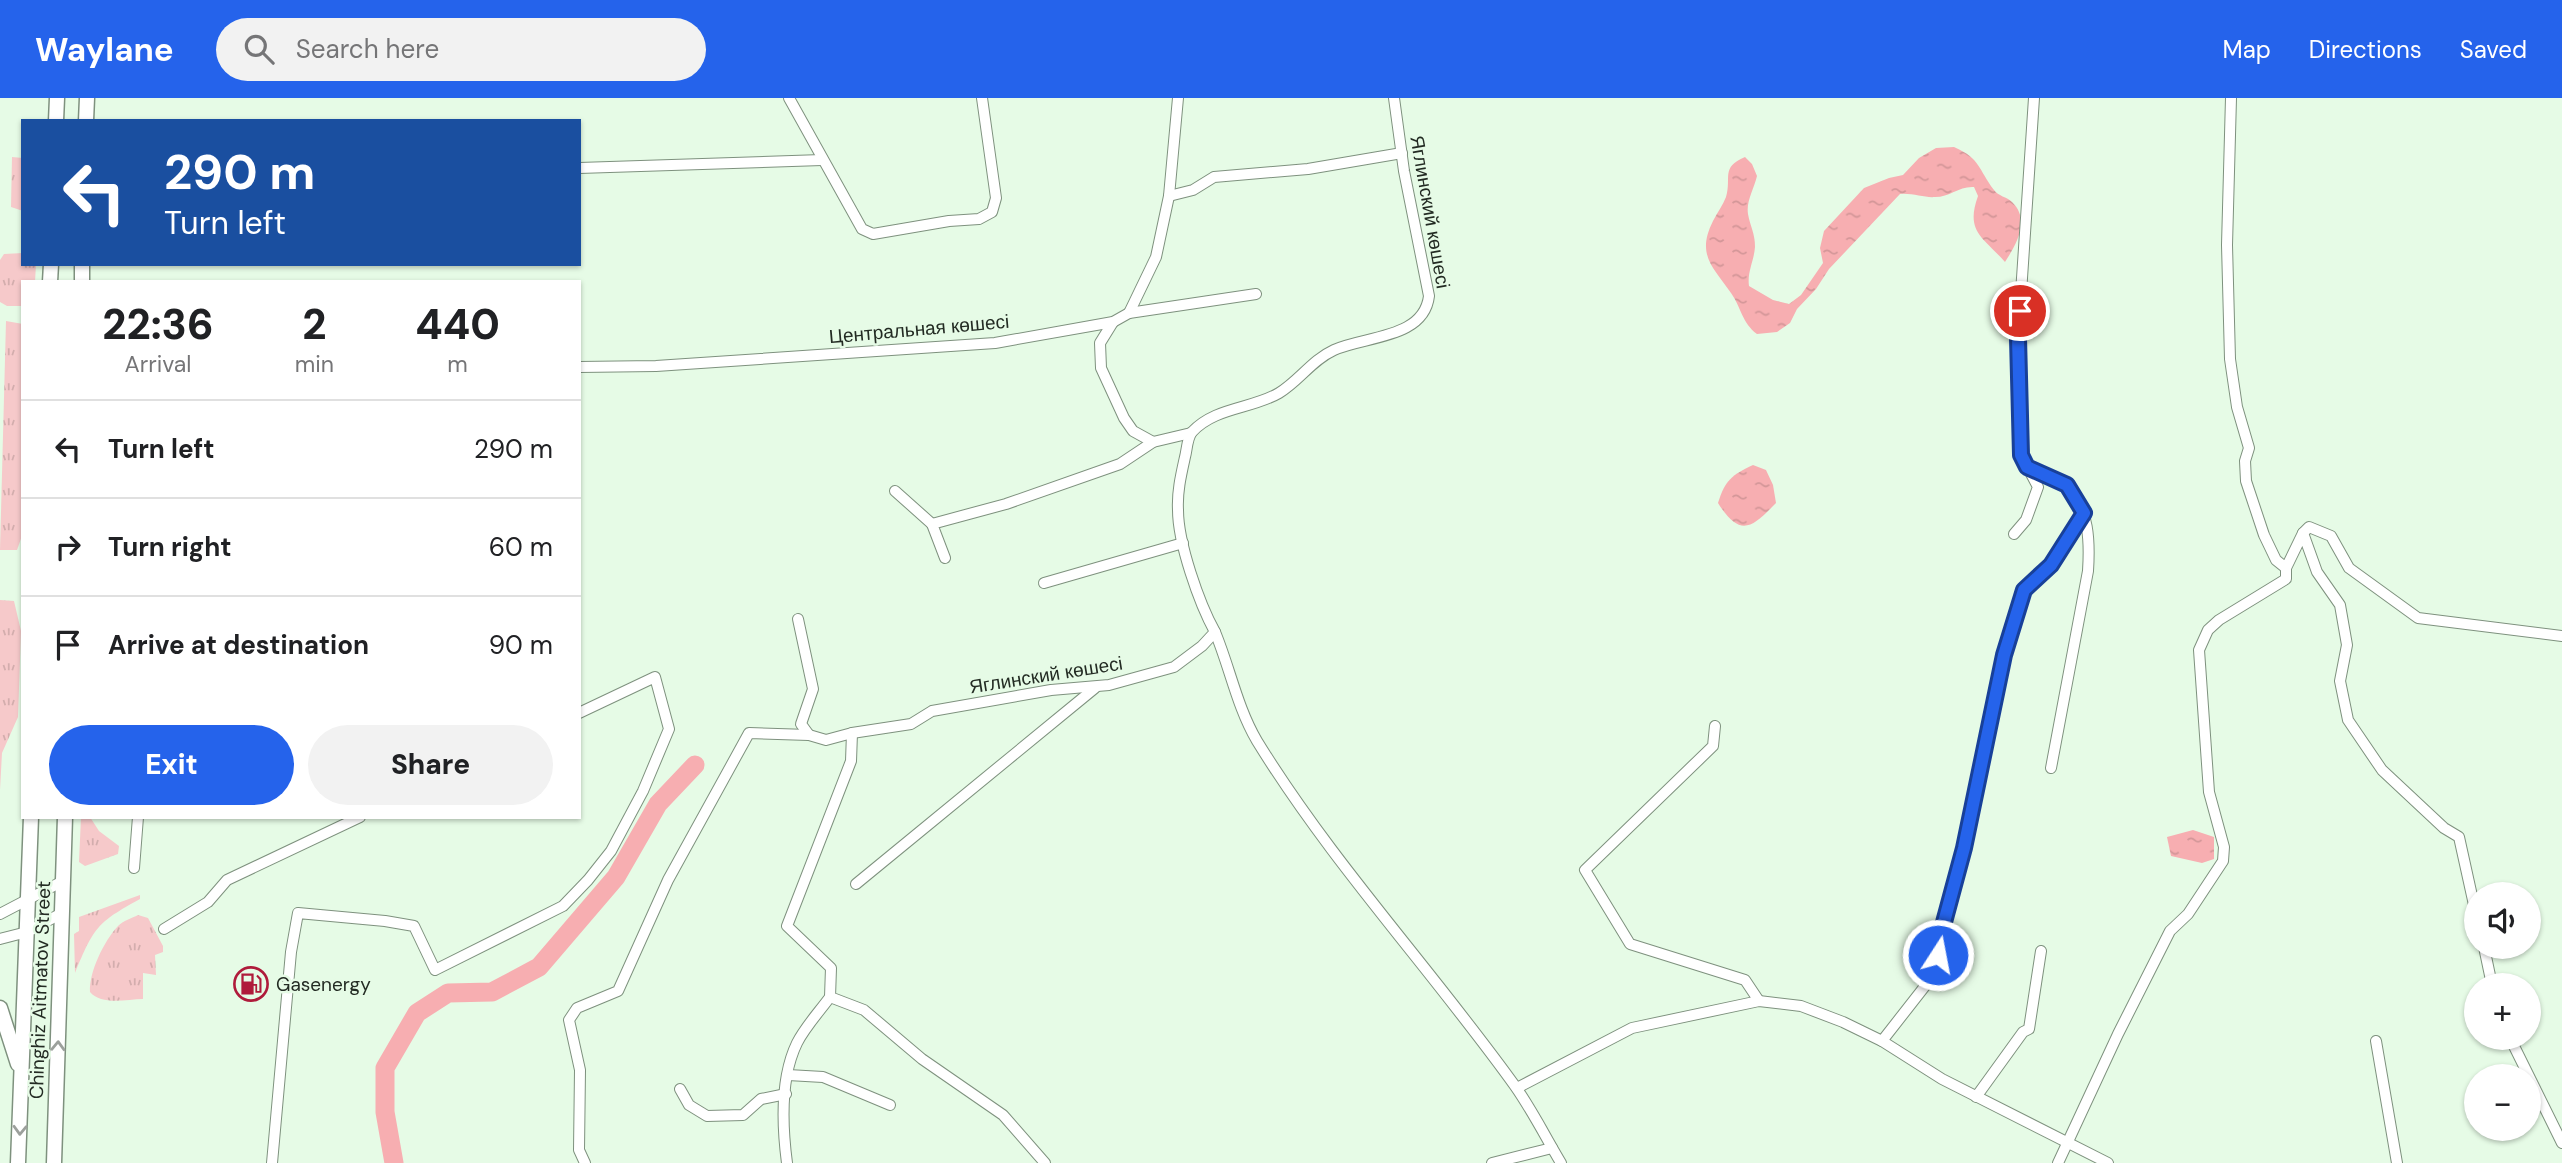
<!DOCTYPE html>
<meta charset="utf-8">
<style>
:root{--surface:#fff;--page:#f2f2f2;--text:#202124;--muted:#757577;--line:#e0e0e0;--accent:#2563eb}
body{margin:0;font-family:"DM Sans",sans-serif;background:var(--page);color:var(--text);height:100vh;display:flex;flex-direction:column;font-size:26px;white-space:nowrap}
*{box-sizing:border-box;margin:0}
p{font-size:23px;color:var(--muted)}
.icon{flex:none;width:38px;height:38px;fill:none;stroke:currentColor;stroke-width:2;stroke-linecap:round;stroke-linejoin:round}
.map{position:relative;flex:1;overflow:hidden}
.side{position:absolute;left:21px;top:182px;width:560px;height:539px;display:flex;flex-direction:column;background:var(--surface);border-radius:0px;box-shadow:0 2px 5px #0004}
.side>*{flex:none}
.banner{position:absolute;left:21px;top:21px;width:560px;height:147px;border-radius:0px;box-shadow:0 2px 5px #0004;background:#1a4fa0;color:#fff;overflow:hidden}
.fabs{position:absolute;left:2464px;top:784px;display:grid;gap:14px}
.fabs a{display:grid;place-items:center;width:77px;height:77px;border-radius:50%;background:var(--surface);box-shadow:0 2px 5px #0004;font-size:35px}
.pin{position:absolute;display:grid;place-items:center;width:60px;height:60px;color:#fff;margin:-30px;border:4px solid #fff;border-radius:50%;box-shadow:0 2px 7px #0007}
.me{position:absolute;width:77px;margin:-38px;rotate:11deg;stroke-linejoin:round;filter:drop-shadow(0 0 5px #0008)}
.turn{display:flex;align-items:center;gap:24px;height:147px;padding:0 28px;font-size:32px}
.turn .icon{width:91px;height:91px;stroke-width:2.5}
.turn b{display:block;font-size:49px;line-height:60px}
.eta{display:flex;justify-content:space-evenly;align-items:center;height:119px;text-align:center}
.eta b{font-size:42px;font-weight:800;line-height:49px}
.cta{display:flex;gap:14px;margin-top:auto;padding:14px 28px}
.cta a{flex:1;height:80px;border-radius:42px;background:var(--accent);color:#fff;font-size:28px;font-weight:800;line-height:80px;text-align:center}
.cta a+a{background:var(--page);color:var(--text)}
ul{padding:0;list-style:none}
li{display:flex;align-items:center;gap:21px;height:98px;padding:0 28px;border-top:2px solid var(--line)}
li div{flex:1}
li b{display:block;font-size:26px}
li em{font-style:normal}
header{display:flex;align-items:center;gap:42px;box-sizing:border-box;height:98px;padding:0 35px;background:var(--accent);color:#fff}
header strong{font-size:33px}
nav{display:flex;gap:38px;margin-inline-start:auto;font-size:24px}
.search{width:490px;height:63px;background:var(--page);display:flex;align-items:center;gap:18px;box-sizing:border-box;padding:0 24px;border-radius:38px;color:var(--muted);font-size:26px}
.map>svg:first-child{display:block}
.grass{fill:url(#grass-tufts)}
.water{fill:url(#water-ripples)}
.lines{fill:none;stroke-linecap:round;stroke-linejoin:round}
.river{stroke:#f7aeb1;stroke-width:19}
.minor-casing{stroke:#7e917e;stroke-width:12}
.secondary-casing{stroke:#7e917e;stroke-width:17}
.minor{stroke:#fff;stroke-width:10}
.secondary{stroke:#fff;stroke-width:14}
.oneway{stroke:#9ca09c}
.route-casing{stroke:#184099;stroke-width:18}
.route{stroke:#2563eb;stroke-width:12}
.labels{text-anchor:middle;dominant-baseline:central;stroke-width:5;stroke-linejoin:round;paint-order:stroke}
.street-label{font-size:19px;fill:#232b23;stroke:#e6fbe6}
.poi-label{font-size:19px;fill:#232b23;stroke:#e6fbe6;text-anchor:start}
</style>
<header>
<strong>Waylane</strong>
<div class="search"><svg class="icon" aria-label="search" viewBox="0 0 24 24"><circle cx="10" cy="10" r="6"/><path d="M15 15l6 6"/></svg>Search here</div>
<nav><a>Map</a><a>Directions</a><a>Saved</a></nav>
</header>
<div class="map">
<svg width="2562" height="1065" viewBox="0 0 2562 1065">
<defs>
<pattern id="grass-tufts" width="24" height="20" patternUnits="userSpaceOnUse" patternTransform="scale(1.75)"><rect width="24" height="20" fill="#f6c9ca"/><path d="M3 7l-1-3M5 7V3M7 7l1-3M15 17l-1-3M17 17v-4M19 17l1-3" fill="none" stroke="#d3adad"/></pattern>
<pattern id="water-ripples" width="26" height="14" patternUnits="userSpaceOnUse" patternTransform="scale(1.75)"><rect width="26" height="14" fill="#f7aeb1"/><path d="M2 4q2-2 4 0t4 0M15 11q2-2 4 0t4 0" fill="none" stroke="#d39698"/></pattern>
</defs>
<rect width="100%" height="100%" fill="#e6fbe6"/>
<g class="grass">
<path d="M 12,59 L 23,60 L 23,113 L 11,109 Z"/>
<path d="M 23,155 L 23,166 L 36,166 L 35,184 L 23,184 L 23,208 L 7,208 L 0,204 L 0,162 L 4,156 Z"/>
<path d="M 6,223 L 23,226 L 23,435 L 17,452 L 0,452 Z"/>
<path d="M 0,502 L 14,503 L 21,533 L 18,619 L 2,655 L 0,692 Z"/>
<path d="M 81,719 L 90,719 L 99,733 L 119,748 L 118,756 L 85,768 L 79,764 Z"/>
<path d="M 140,797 L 140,801 C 96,825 94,830 75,875 L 74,836 L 79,833 L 79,819 Z"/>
<path d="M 138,817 L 148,820 L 163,848 L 163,854 L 155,857 L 156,877 L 143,875 L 143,901 C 127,901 102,908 90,894 C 89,874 104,843 118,828 C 123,823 132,820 138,817 Z"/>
</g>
<g class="water">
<path d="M 1954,49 C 1981,61 1978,71 1994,92 C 1998,98 2007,99 2012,104 C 2031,122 2016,147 2005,164 C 1983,139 1965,134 1978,98 L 1974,89 C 1959,88 1950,99 1935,99 C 1925,100 1913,95 1900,96 L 1829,171 L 1816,191 L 1797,211 L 1790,225 L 1777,234 L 1757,236 C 1742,225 1741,209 1731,195 C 1713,169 1696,157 1713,123 C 1717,115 1723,107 1726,99 C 1732,79 1720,70 1745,59 L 1752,66 L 1757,78 C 1754,91 1746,103 1748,116 C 1750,128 1755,135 1755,149 C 1754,163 1747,174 1749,188 L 1773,202 L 1789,206 L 1801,197 L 1823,165 L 1820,150 L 1824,133 L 1864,90 L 1889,80 L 1903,77 L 1919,60 L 1936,50 Z"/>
<path d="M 1753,367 L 1766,372 L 1773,387 L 1776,405 C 1752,430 1740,440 1718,405 C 1725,382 1732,377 1753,367 Z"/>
<path d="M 2193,732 L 2214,739 L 2214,761 L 2202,765 L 2171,758 L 2167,739 Z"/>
</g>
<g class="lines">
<path class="river" d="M 394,1065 L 385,1014 L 385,970 L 417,915 L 448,895 L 492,894 L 539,869 L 616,779 L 658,706 L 695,667"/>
<g class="minor-casing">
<g id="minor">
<path d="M 789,0 L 862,131 L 873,136 L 949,123 L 979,121 L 992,114 L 996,100 L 982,0"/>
<path d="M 2231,0 L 2227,147 L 2230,261 L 2237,309 L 2249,350 L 2245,363 L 2246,383 L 2264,437 L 2276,462 L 2286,470 L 2303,435 L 2317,474 L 2340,507 L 2347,547 L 2340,583 L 2348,622 L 2382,672 L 2444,730 L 2459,739 L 2476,816"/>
<path d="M 579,70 L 822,62"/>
<path d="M 1169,98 L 1193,92 L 1214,79 L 1308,71 L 1402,55"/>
<path d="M 1129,215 L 1156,159 L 1169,98 L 1178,0"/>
<path d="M 1113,224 L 1100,245 L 1101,270 L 1124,320 L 1133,333 L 1153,344"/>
<path d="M 579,269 L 656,268 L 995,245 L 1113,224 L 1129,215 L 1256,196"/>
<path d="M 2028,369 C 2039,374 2059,379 2068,388 C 2089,412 2090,443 2088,473 L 2051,670"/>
<path d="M 895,393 L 932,426"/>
<path d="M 2303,435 L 2309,429 L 2331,438 L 2349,470 L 2418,520 L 2562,538"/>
<path d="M 2014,436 L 2026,422 L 2038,389 L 2021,357 L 2018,240 L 2034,0"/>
<path d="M 945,460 L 932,426 L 1006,406 L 1120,366 L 1153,344 L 1191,335"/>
<path d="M 1044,485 L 1183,445"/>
<path d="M 798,521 L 813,591 L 801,626 L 809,637"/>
<path d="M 1215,534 C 1230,570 1237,609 1257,643 C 1332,765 1431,871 1515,988 C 1532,1012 1546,1040 1561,1065"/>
<path d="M 1715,628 L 1713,648 L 1585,772 L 1630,846 L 1745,882 L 1759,903"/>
<path d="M 852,635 L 851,663 L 787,828 L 831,870 L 830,899 L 864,912 L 922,961 L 1003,1017 L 1045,1065"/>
<path d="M 134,770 L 138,719"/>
<path d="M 856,786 L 1095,590"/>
<path d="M 0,816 L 63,783"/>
<path d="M 164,831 L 208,804 L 227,782 L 360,719"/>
<path d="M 0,841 L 27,834 L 62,815"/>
<path d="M 2484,849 L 2492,887"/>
<path d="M 2510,940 L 2562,1045"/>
<path d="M 1882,943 L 1936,874 L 1940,839 L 1964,750 L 2004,557 L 2024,492 L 2051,467 L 2084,415"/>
<path d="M 2376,943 L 2397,1065"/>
<path d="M 788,977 L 823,979 L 890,1007"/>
<path d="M 1517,990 L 1632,930 L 1759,903 L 1801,908 L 1843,924 L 1882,943 L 1942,981 L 2108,1065"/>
<path d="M 680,991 L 689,1007 L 707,1018 L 743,1017 L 761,1001 L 786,996"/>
<path d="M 1976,999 L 2023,934 L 2029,931 L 2041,853"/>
<path d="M 272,1065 L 291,854 L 298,815 L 385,823 L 414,828 L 435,872 L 563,808 L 588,782 L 611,753 L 643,693 L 669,631 L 655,579 L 579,615"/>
<path d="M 585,1065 L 579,1052 L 580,972 L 569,922 L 577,910 L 618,893 L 668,782 L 749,635 L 809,637 L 826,642 L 852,635 L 911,626 L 932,613 L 1051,592 L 1109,587 L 1174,569 L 1202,548 L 1215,534 C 1199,505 1178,445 1178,412 C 1177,394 1181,377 1185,359 C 1187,352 1187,340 1192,334 C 1215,309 1252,311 1279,295 C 1299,283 1312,262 1334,252 C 1364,238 1424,241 1429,198 L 1404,73 L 1394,0"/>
<path d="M 787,1065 C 782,1027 780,980 797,945 C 805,929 819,914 830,899"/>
<path d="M 1492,1065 L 1552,1050"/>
<path d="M 2058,1065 L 2118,936 L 2170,833 L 2188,816 L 2223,763 L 2224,749 L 2209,694 L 2199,552 L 2208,532 L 2219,522 L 2286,481 L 2286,470"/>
</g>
</g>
<g class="secondary-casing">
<g id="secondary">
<path d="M 56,23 L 57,0"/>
<path d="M 86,23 L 87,0"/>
<path d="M 50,184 L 51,166"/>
<path d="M 82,184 L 82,166"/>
<path d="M 0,910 L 18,966"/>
<path d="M 18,1065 L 31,719"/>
<path d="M 54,1065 L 65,719"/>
</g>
</g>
<use href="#minor" class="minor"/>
<use href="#secondary" class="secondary"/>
</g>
<defs><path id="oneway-chevron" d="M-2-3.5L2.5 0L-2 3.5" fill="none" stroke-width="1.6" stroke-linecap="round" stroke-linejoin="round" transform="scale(1.75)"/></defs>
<g class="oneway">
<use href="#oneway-chevron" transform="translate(58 948) rotate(-88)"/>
<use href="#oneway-chevron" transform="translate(20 1032) rotate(92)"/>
</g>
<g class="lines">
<g class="route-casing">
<path id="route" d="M 1938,857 L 1940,839 L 1964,750 L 2004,557 L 2024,492 L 2051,467 L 2084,415 L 2067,387 L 2027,369 L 2021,357 L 2018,240 L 2020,213"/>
</g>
<use href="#route" class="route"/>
</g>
<defs>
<g id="fuel-ring" transform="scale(1.75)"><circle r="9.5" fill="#e6fbe6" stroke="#af1b3b" stroke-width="1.5"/><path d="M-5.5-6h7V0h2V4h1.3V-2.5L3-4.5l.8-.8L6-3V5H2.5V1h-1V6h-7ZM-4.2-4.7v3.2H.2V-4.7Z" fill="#af1b3b"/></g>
</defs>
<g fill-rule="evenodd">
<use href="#fuel-ring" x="251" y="886"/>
</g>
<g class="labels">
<g class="street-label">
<text transform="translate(1430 114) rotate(80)">Яглинский көшесі</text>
<text transform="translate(919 231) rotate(-5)">Центральная көшесі</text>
<text transform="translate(1046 577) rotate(-9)">Яглинский көшесі</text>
<text transform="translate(40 892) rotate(-88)">Chinghiz Aitmatov Street</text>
</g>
<g class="poi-label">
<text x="276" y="886">Gasenergy</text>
</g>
</g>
</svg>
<div class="fabs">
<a><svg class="icon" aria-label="sound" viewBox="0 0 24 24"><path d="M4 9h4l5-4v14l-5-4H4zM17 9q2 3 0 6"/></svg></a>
<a>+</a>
<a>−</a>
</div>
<div class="pin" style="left:2020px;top:213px;background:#d93025"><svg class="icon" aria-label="arrive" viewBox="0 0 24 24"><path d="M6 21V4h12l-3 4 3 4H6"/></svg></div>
<svg class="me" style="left:1938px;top:857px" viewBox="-20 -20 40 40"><circle r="17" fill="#2563eb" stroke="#fff" stroke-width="3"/><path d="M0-11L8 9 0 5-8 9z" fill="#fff"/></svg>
<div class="banner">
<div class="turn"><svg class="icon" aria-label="left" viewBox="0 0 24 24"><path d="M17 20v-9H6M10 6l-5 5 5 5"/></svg><div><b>290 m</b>Turn left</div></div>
</div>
<section class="side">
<div class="eta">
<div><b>22:36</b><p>Arrival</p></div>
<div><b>2</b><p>min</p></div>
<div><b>440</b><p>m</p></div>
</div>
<ul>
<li><svg class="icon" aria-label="left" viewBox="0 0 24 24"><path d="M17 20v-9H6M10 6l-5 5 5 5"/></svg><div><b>Turn left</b></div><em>290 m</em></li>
<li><svg class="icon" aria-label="right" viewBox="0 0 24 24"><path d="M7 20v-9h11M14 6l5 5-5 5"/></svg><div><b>Turn right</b></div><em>60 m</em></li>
<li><svg class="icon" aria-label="arrive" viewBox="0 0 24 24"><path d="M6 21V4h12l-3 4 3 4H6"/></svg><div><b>Arrive at destination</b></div><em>90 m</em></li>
</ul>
<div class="cta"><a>Exit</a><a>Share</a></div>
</section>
</div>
